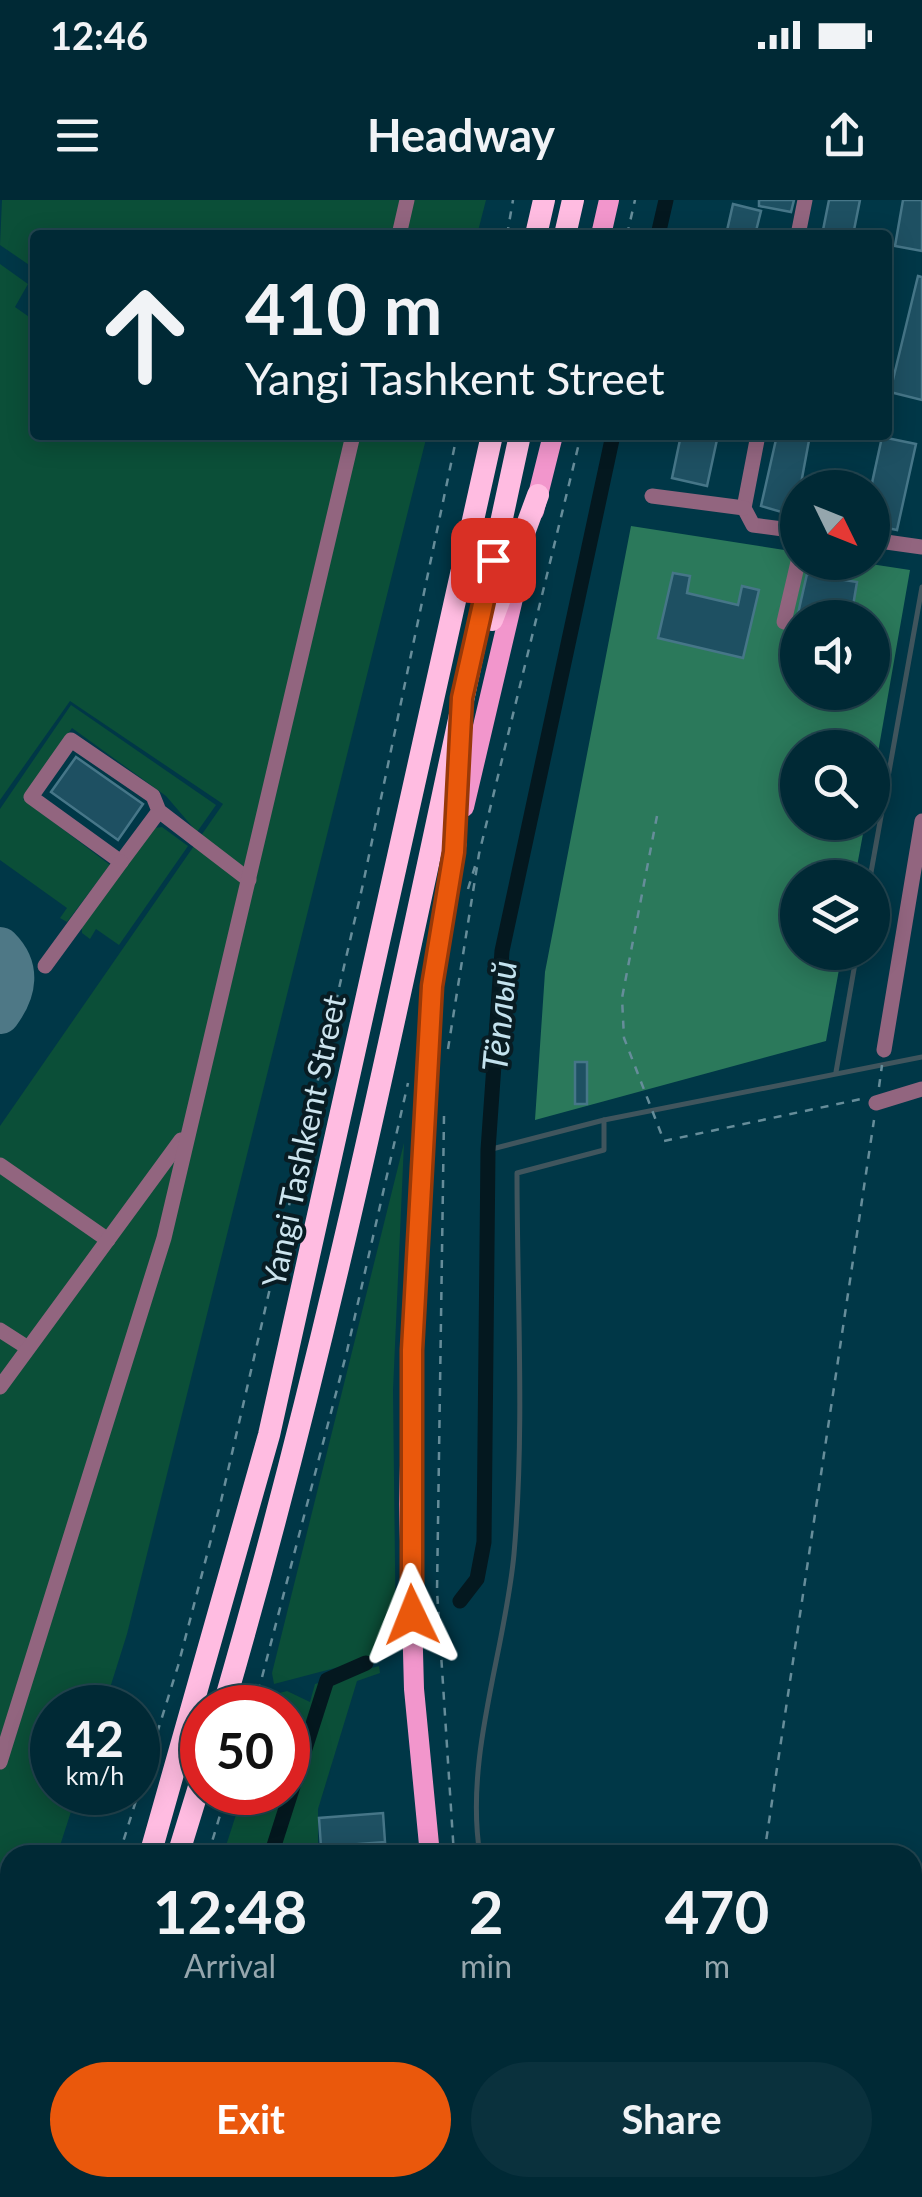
<!DOCTYPE html>
<meta charset="utf-8">
<style>
:root{--surface:#002935;--page:#0a313d;--text:#f1f3f6;--muted:#95a6ad;--line:#224550;--accent:#ea580c}
body{margin:0;font-family:Lato,sans-serif;background:var(--page);color:var(--text);height:100vh;display:flex;flex-direction:column;font-size:38px;white-space:nowrap}
*{box-sizing:border-box;margin:0}
p{font-size:32px;color:var(--muted)}
.icon{flex:none;width:55px;height:55px;fill:none;stroke:currentColor;stroke-width:2;stroke-linecap:round;stroke-linejoin:round}
.map{position:relative;flex:1;overflow:hidden}
.drawer{position:absolute;left:0px;top:1645px;width:922px;height:352px;display:flex;flex-direction:column;background:var(--surface);border-radius:30px 30px 0 0;box-shadow:0 5px 25px #0003,0 0 0 2px var(--line)}
.drawer>*{flex:none}
.top-card{position:absolute;left:30px;top:30px;width:862px;height:210px;border-radius:10px;box-shadow:0 5px 25px #0003,0 0 0 2px var(--line);background:#002935;color:var(--text);overflow:hidden}
.needle{width:65px;rotate:133deg}
.controls{position:absolute;left:780px;top:270px;display:grid;gap:20px}
.controls a{display:grid;place-items:center;width:110px;height:110px;border-radius:50%;background:var(--surface);box-shadow:0 5px 25px #0003,0 0 0 2px var(--line);font-size:50px}
.speed{position:absolute;left:30px;top:1485px;display:flex;gap:20px;font-size:50px;font-weight:700;text-align:center}
.speed>*{display:grid;place-content:center;width:130px;height:130px;border-radius:50%;background:var(--surface);box-shadow:0 5px 25px #0003,0 0 0 2px var(--line);line-height:1}
.speed small{font-size:25px;font-weight:400}
.speed .limit{border:15px solid #d22;background:#fff;color:#111}
.pin{position:absolute;display:grid;place-items:center;width:85px;height:85px;color:#fff;margin:-42px;border-radius:20px;box-shadow:0 5px 15px #0006}
.me{position:absolute;width:110px;margin:-55px;rotate:358deg;stroke-linejoin:round;filter:drop-shadow(0 0 8px #0008)}
.turn{display:flex;align-items:center;gap:35px;height:210px;padding:0 50px;font-size:45px}
.turn .icon{width:130px;height:130px;stroke-width:2.5}
.turn b{display:block;font-size:70px;line-height:85px}
.eta{display:flex;justify-content:space-evenly;align-items:center;height:170px;text-align:center}
.eta b{font-size:60px;font-weight:700;line-height:70px}
.primary-button{display:flex;gap:20px;margin-top:auto;padding:20px 50px}
.primary-button a{flex:1;height:115px;border-radius:60px;background:var(--accent);color:#fff;font-size:40px;font-weight:700;line-height:115px;text-align:center}
.primary-button a+a{background:var(--page);color:var(--text)}
.status{display:flex;justify-content:space-between;align-items:center;height:70px;padding:0 50px;background:var(--surface);direction:ltr}
.status svg{height:28px;fill:currentColor}
header{display:flex;justify-content:space-between;align-items:center;height:130px;padding:0 50px;background:var(--surface);font-size:45px;font-weight:700}
.map>svg:first-child{display:block}
.built{fill:#164352}
.green{fill:#0b4f38}
.forest{fill:#2b795b;fill-rule:evenodd}
.lines{fill:none;stroke-linecap:round;stroke-linejoin:round}
.stream{stroke:#40555d;stroke-width:5}
.canal{stroke:#04181f;stroke-width:15}
.taxiway{stroke:#4e7886;stroke-width:40}
.building{fill:#1e5062;stroke:#467688;stroke-width:2.5}
.path{stroke:#668d9a;stroke-width:2.5;stroke-dasharray:8 8;stroke-linecap:butt}
.minor{stroke:#92657f;stroke-width:15}
.major{stroke:#f296cc;stroke-width:20}
.highway{stroke:#ffbce1;stroke-width:22}
.route-casing{stroke:#983908;stroke-width:25}
.route{stroke:#ea580c;stroke-width:18}
.labels{text-anchor:middle;dominant-baseline:central;stroke-width:8;stroke-linejoin:round;paint-order:stroke}
.street-label{font-size:32px;fill:#cce4ee;stroke:#081c23}
.water-label{font-size:35px;font-style:italic;fill:#c3e2ee;stroke:#081c23}
</style>
<div class="status"><b>12:46</b><svg viewBox="0 0 49 12"><path d="M0 12V9h3v3zM5 12V6h3v6zM10 12V3h3v9zM15 12V0h3v12zM26 1h20v11H26zM47 4h2v5h-2z"/></svg></div>
<header><svg class="icon" aria-label="menu" viewBox="0 0 24 24"><path d="M4 6h16M4 12h16M4 18h16"/></svg>Headway<svg class="icon" aria-label="share" viewBox="0 0 24 24"><path d="M12 15V3M7 8l5-5 5 5M5 13v7h14v-7"/></svg></header>
<div class="map">
<svg width="922" height="1997" viewBox="0 0 922 1997">
<rect width="100%" height="100%" fill="#003747"/>
<path class="built" d="M 195,1988 L 384,1988 L 382,1997 L 192,1997 Z"/>
<g class="green">
<path d="M 2,0 L 486,0 L 477,35 L 35,35 L 35,69 L 0,45 Z"/>
<path d="M 0,64 L 28,84 L 15,107 L 35,121 L 35,235 L 427,235 L 127,1434 L 104,1507 L 52,1508 L 52,1592 L 77,1593 L 57,1655 L 10,1655 L 10,1781 L 0,1807 L 0,926 L 223,604 L 70,501 L 0,600 Z"/>
<path d="M 71,505 L 216,605 L 197,632 L 166,596 L 72,528 L 23,599 L 110,665 L 67,722 L 60,718 L 67,708 L 0,660 L 0,609 Z"/>
<path d="M 162,627 L 188,646 L 119,745 L 96,729 L 90,739 L 82,733 L 82,723 L 154,628 Z"/>
<path d="M 404,943 L 393,1190 L 396,1452 L 274,1484 L 272,1473 Z"/>
<path d="M 379,1466 L 380,1473 L 357,1481 L 318,1609 L 318,1655 L 286,1655 L 256,1646 L 253,1655 L 223,1655 L 243,1593 L 288,1592 L 288,1508 L 269,1507 L 275,1494 L 287,1491 L 310,1502 L 315,1484 Z"/>
</g>
<path class="forest" d="M 631,326 L 797,352 L 798,362 L 864,363 L 910,370 L 873,581 L 872,548 L 798,548 L 798,622 L 865,623 L 855,677 L 798,678 L 798,752 L 842,753 L 826,841 L 535,920 L 545,772 ZM 798,418 L 872,418 L 872,492 L 798,492 Z"/>
<g class="lines">
<g class="stream">
<path d="M 870,678 L 922,387"/>
<path d="M 836,872 L 857,752"/>
<path d="M 488,950 L 604,920"/>
<path d="M 480,1655 C 464,1557 505,1452 514,1354 C 525,1228 517,1099 517,973 L 604,950 L 604,920 L 922,857"/>
</g>
<g class="canal">
<path d="M 658,35 L 666,0"/>
<path d="M 460,1401 L 477,1379 L 484,1342 L 488,950 L 502,751 L 613,235"/>
<path d="M 271,1655 L 327,1480 L 366,1463"/>
<path d="M 155,1997 L 158,1988"/>
</g>
<path class="taxiway" d="M 0,747 C 21,768 17,791 0,814"/>
</g>
<g class="building">
<path d="M 759,0 L 794,0 L 791,12 L 759,6 Z"/>
<path d="M 829,0 L 860,0 L 853,35 L 822,35 Z"/>
<path d="M 903,0 L 922,0 L 922,51 L 895,46 Z"/>
<path d="M 733,4 L 761,11 L 755,35 L 726,35 Z"/>
<path d="M 918,76 L 922,77 L 922,200 L 890,192 Z"/>
<path d="M 681,235 L 718,235 L 707,286 L 672,278 Z"/>
<path d="M 777,235 L 810,235 L 795,316 L 761,306 Z"/>
<path d="M 882,237 L 916,244 L 897,330 L 872,325 L 872,283 Z"/>
<path d="M 673,373 L 690,376 L 687,393 L 738,405 L 742,386 L 759,390 L 743,458 L 658,438 Z"/>
<path d="M 807,374 L 857,382 L 851,418 L 797,418 Z"/>
<path d="M 76,557 L 143,604 L 118,640 L 51,592 Z"/>
<rect x="575" y="862" width="12" height="42"/>
<path d="M 383,1613 L 385,1642 L 321,1647 L 319,1618 Z"/>
</g>
<g class="lines">
<g class="path">
<path d="M 507,35 L 513,0"/>
<path d="M 627,35 L 635,0"/>
<path d="M 657,616 L 622,798 L 624,838 L 664,941 L 861,899"/>
<path d="M 468,689 L 476,663"/>
<path d="M 448,849 L 479,654 L 581,235"/>
<path d="M 879,887 L 882,865"/>
<path d="M 444,916 L 437,1391 L 454,1655"/>
<path d="M 254,1508 L 347,1151 L 408,883"/>
<path d="M 119,1655 L 178,1466 L 221,1301 L 363,684 L 457,235"/>
<path d="M 208,1655 L 227,1592"/>
<path d="M 764,1655 L 874,920"/>
<path d="M 412,1988 L 422,1997"/>
<path d="M 489,1988 L 490,1997"/>
<path d="M 0,1991 L 10,1964"/>
<path d="M 90,1997 L 93,1988"/>
<path d="M 712,1997 L 714,1988"/>
</g>
<g class="minor">
<path d="M 399,35 L 407,0"/>
<path d="M 798,35 L 805,0"/>
<path d="M 758,235 L 744,308 L 753,325 L 798,331"/>
<path d="M 652,296 L 744,308"/>
<path d="M 872,340 L 922,347"/>
<path d="M 784,422 L 798,362"/>
<path d="M 159,611 L 121,662 L 31,597 L 71,540 L 153,596 L 159,611 L 249,680"/>
<path d="M 45,766 L 121,662"/>
<path d="M 884,850 L 922,621"/>
<path d="M 876,903 L 922,889"/>
<path d="M 0,965 L 108,1040"/>
<path d="M 0,1130 L 28,1148"/>
<path d="M 0,1187 L 181,940"/>
<path d="M 0,1562 L 164,1038 L 353,235"/>
</g>
<g class="major">
<path d="M 601,35 L 609,0"/>
<path d="M 534,311 L 553,235"/>
<path d="M 464,607 L 519,373"/>
<path d="M 430,1655 L 414,1489 L 409,1304 L 413,1150 L 432,786 L 457,641"/>
<path d="M 461,1988 L 462,1997"/>
</g>
<g class="highway">
<path d="M 536,35 L 544,0"/>
<path d="M 565,35 L 573,0"/>
<path d="M 492,420 L 538,295"/>
<path d="M 454,653 L 459,566"/>
<path d="M 223,1508 C 345,1090 427,660 520,235"/>
<path d="M 150,1655 L 269,1235 L 492,235"/>
<path d="M 178,1655 L 202,1577"/>
<path d="M 30,1997 L 34,1988"/>
<path d="M 59,1997 L 63,1988"/>
</g>
</g>
<g class="lines">
<g class="route-casing">
<path id="route" d="M 412,1415 L 412,1150 L 432,786 L 454,652 L 462,498 L 493,360"/>
</g>
<use href="#route" class="route"/>
</g>
<g class="labels">
<g class="street-label">
<text transform="translate(303 941) rotate(-78)">Yangi Tashkent Street</text>
</g>
<g class="water-label">
<text transform="translate(498 816) rotate(-85)">Тёплый</text>
</g>
</g>
</svg>
<div class="controls">
<a><svg class="needle" viewBox="-14 -14 28 28"><path d="M0-13l5 13h-10z" fill="#e53935"/><path d="M0 13l5-13h-10z" fill="#95a6ad"/></svg></a>
<a><svg class="icon" aria-label="sound" viewBox="0 0 24 24"><path d="M4 9h4l5-4v14l-5-4H4zM17 9q2 3 0 6"/></svg></a>
<a><svg class="icon" aria-label="search" viewBox="0 0 24 24"><circle cx="10" cy="10" r="6"/><path d="M15 15l6 6"/></svg></a>
<a><svg class="icon" aria-label="layers" viewBox="0 0 24 24"><path d="M12 4l9 5-9 5-9-5zM3 14l9 5 9-5"/></svg></a>
</div>
<div class="speed"><div>42<small>km/h</small></div><div class="limit">50</div></div>
<div class="pin" style="left:493px;top:360px;background:#d93025"><svg class="icon" aria-label="arrive" viewBox="0 0 24 24"><path d="M6 21V4h12l-3 4 3 4H6"/></svg></div>
<svg class="me" style="left:412px;top:1415px" viewBox="-20 -20 40 40"><path d="M0-17L14 15 0 8-14 15z" fill="#ea580c" stroke="#fff" stroke-width="4"/></svg>
<div class="top-card">
<div class="turn"><svg class="icon" aria-label="ahead" viewBox="0 0 24 24"><path d="M12 20V5M6 11l6-6 6 6"/></svg><div><b>410 m</b>Yangi Tashkent Street</div></div>
</div>
<section class="drawer">
<div class="eta">
<div><b>12:48</b><p>Arrival</p></div>
<div><b>2</b><p>min</p></div>
<div><b>470</b><p>m</p></div>
</div>
<div class="primary-button"><a>Exit</a><a>Share</a></div>
</section>
</div>
